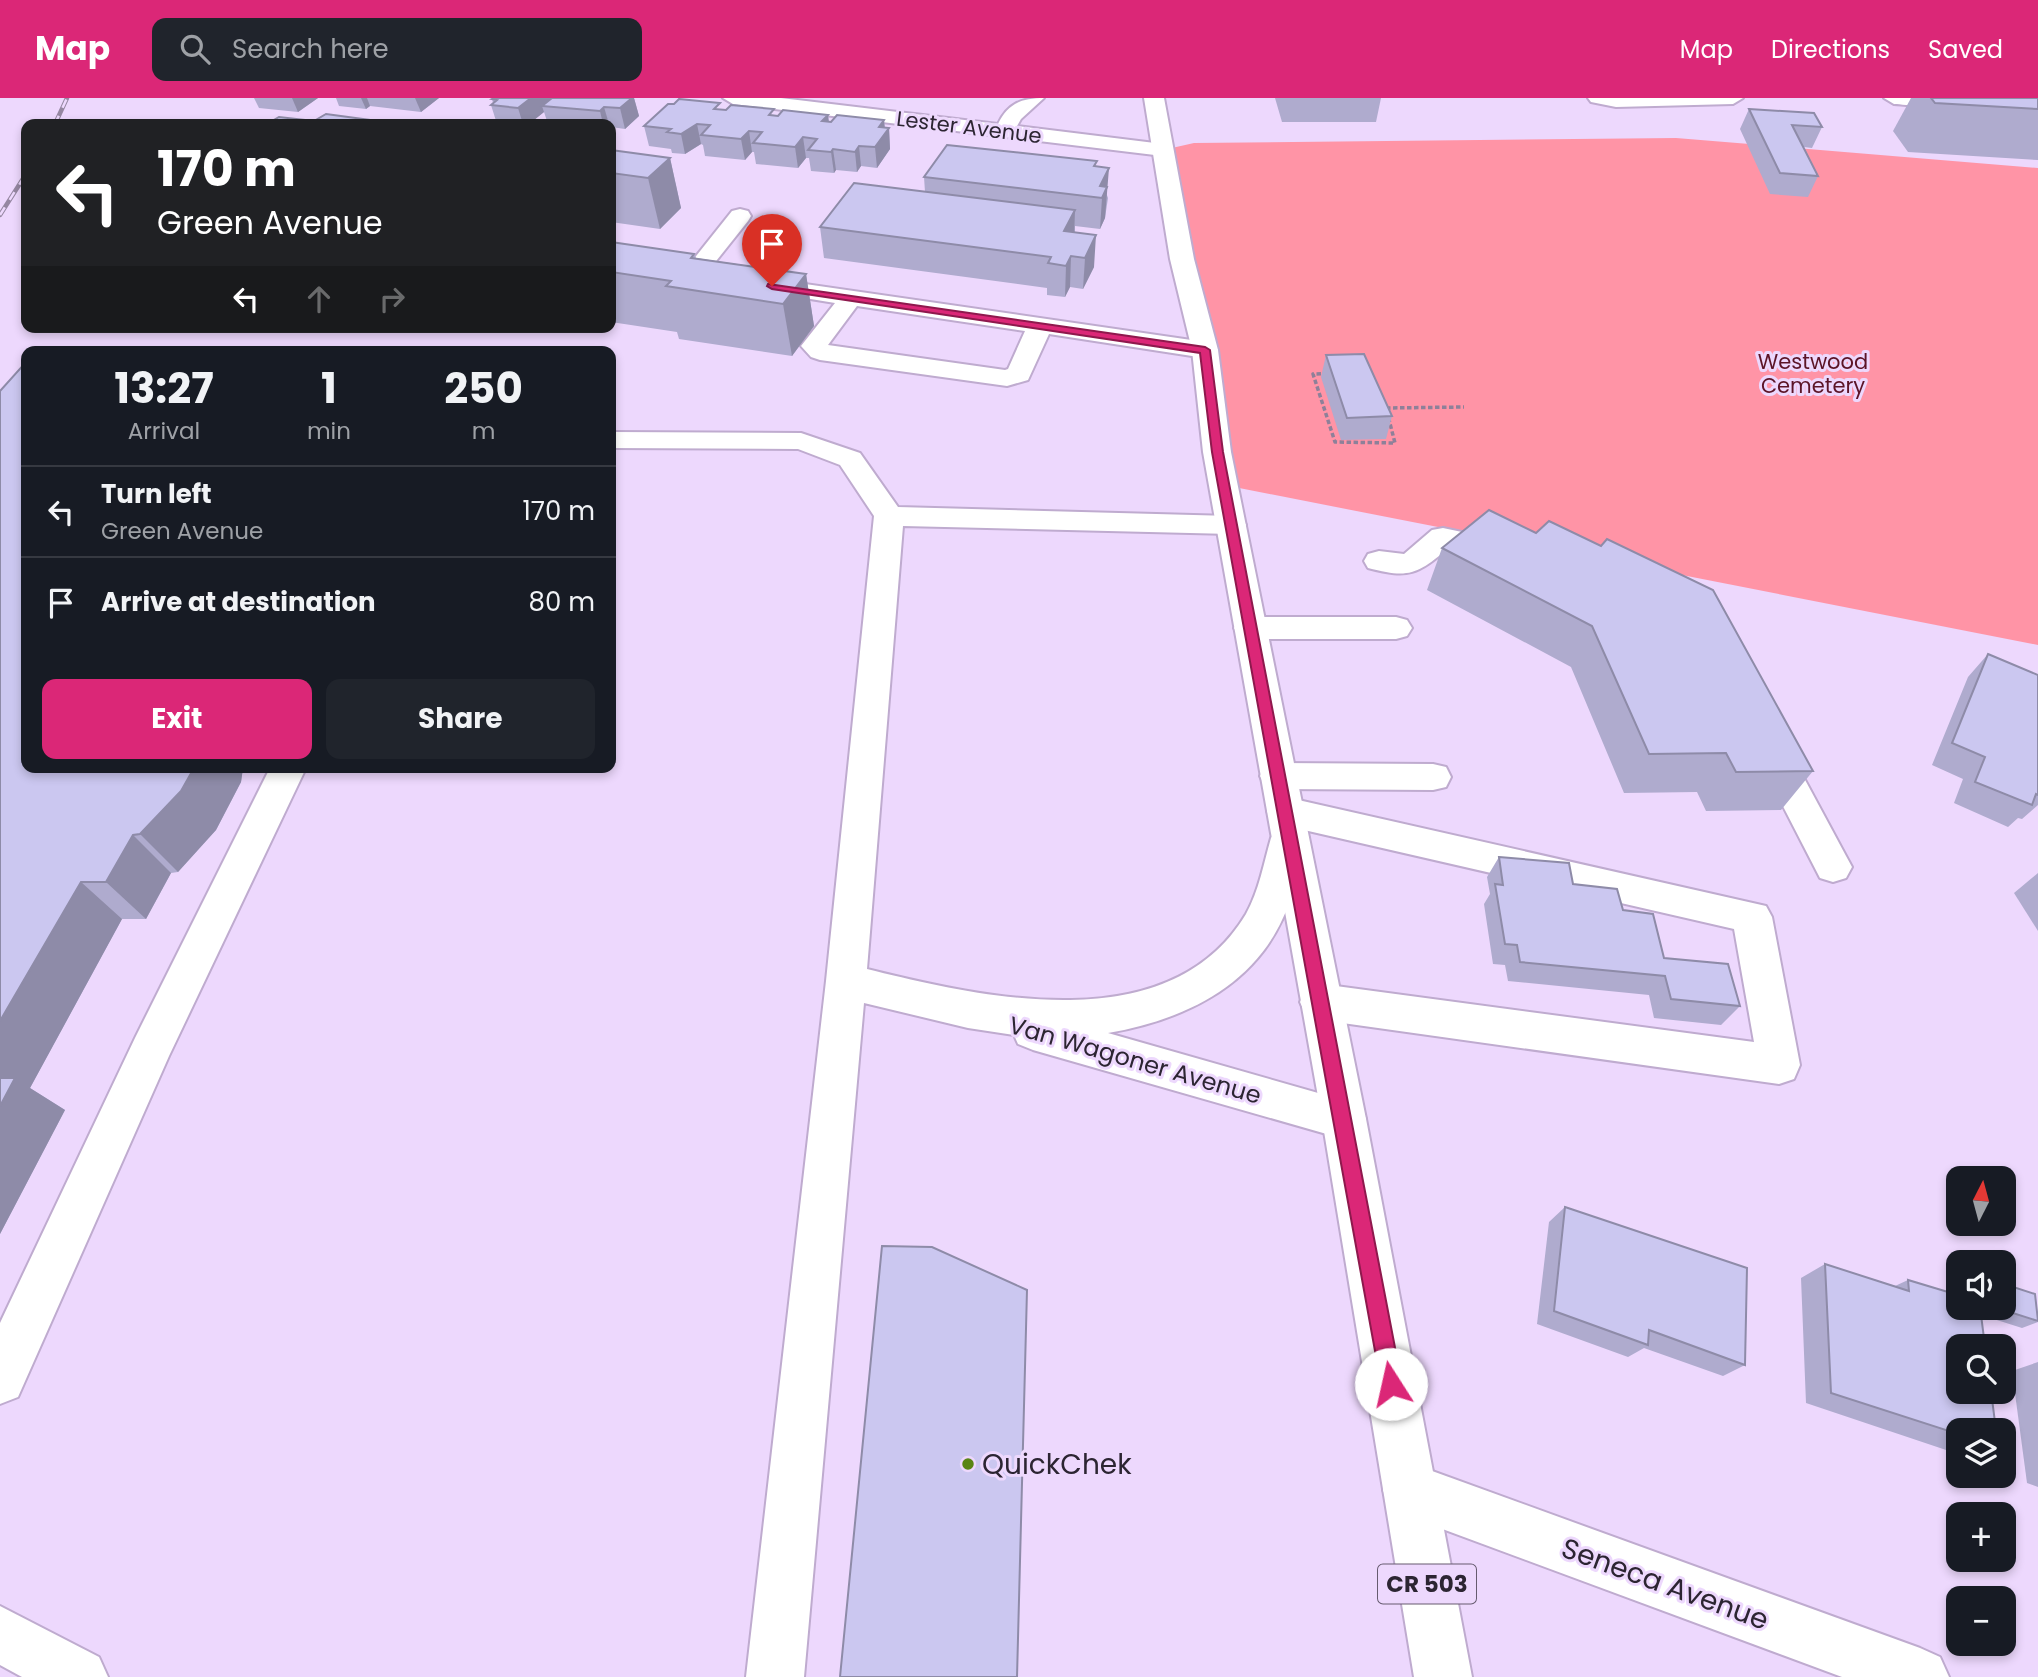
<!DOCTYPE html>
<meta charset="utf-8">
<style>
:root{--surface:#171b24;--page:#20242c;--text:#f1f3f6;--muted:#9ea1a6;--line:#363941;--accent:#db2777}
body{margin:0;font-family:Poppins,sans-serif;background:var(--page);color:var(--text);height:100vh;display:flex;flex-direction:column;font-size:26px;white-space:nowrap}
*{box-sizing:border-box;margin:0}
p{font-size:23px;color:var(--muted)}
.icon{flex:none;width:38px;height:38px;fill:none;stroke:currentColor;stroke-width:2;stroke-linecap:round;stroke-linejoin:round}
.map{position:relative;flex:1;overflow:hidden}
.sheet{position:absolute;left:21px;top:248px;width:595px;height:427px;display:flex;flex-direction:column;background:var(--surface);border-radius:14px;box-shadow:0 4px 10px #0003}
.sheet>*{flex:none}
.guide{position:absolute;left:21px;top:21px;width:595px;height:214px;border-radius:14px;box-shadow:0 4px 10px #0003;background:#202124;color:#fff;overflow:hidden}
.needle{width:46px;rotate:6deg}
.tools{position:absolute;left:1946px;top:1068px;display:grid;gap:14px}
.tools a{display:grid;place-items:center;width:70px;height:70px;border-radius:14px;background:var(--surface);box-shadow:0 4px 10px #0003;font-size:35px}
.pin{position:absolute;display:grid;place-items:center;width:60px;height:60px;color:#fff;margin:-72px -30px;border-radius:50% 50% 50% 0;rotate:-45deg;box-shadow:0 0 7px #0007}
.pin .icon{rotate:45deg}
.me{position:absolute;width:77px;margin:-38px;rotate:350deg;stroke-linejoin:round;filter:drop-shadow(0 0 5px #0008)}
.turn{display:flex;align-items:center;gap:24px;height:147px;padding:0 21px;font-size:32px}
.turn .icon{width:91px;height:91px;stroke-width:2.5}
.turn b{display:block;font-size:49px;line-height:60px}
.lanes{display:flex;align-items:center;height:66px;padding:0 21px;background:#0003;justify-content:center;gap:35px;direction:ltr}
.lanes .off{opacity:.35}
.eta{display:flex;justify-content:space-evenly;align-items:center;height:119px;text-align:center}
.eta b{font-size:42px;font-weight:700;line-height:49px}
.action{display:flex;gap:14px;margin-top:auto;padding:14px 21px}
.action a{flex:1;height:80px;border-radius:14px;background:var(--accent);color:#fff;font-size:28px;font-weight:700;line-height:80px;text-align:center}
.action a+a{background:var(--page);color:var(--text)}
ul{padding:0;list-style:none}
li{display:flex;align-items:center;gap:21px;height:91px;padding:0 21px;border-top:2px solid var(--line)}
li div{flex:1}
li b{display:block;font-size:26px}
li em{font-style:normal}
header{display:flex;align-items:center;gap:42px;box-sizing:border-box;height:98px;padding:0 35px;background:var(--accent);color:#fff}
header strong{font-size:33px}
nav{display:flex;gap:38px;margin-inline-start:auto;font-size:24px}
.search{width:490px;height:63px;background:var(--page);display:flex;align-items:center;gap:18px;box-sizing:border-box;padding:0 24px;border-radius:14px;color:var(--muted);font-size:26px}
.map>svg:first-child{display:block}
.green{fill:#ff94a6}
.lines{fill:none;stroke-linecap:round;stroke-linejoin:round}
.minor-casing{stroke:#bfabcf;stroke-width:4}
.major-casing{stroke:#bfabcf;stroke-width:4}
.path{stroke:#8e8099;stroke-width:3.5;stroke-dasharray:4.5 2.5;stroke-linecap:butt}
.minor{fill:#fff;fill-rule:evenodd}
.major{fill:#fff;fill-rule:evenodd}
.rail-casing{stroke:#9587a1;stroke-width:4.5}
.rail{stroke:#edd8fd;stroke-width:2.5;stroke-dasharray:9;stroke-linecap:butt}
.wall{fill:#afabce}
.shaded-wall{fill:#8e8ba8}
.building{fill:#cbc7f0;stroke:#8e8ba8;stroke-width:2}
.route{fill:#db2777;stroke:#8e194d;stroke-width:2}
.poi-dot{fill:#598514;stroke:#edd8fd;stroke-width:2.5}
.labels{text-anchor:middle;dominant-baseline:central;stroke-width:6;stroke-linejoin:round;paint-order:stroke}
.far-street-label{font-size:21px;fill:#2c2532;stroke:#edd8fd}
.far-park-label{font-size:21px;fill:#5c1427;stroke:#edd8fd}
.shield{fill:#edd8fd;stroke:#665b6f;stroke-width:2}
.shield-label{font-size:23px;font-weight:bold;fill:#2c2532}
.street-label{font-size:24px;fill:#2c2532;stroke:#edd8fd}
.near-poi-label{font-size:28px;fill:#2c2532;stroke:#edd8fd;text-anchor:start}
.near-street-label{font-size:28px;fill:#2c2532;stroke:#edd8fd}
</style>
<header>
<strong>Map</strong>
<div class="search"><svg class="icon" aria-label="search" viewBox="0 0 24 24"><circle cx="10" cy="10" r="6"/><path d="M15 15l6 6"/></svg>Search here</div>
<nav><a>Map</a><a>Directions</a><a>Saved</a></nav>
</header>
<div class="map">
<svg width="2038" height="1579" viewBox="0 0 2038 1579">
<rect width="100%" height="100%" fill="#edd8fd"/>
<path class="green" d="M 1676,40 L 2038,70 L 2038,547 L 1224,387 L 1163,52 L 1194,45 Z"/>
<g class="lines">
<g class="minor-casing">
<g id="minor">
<path d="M 723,0 L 781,0 L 998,26 C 1008,5 1022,0 1044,0 L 1021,21 L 1017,28 L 1163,46 L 1170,48 L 1173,52 L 1170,56 L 1163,58 L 733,6 Z"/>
<path d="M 1588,0 L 1743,0 L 1733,6 L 1616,9 L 1591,4 Z"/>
<path d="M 1884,0 L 1998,0 C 1983,19 1917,7 1894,6 Z"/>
<path d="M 740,111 L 748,113 L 751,118 L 748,123 L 701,182 L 685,182 L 681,177 L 685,172 L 732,113 Z"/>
<path d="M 757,179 L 1205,244 L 1214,247 L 1218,252 L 1214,257 L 1205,260 L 1049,236 L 1028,282 L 1007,288 L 820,262 L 811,259 L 801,248 L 835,205 L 749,191 L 745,186 L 749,181 ZM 857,208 L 1025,233 L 1008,271 L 1005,272 L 828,247 Z"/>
<path d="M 611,334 L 801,335 L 860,355 L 898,409 L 1231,418 L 1242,420 L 1246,427 L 1242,434 L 1231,436 L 903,428 L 867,871 C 984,900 1170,943 1246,816 C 1259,793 1264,764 1271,740 L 1277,730 L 1285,727 L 1272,723 L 1267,713 L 1272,703 L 1285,699 L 1766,808 L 1772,819 L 1800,967 L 1794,981 L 1779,986 L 1321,922 L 1306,917 L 1300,904 L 1306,891 L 1321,886 L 1754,944 L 1734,831 L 1304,732 L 1309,740 C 1301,768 1295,796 1282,822 C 1250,891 1179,923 1108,935 L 1360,1007 L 1366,1021 L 1360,1035 L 1344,1041 L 1033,952 L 1018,946 L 1014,937 L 968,930 L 864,905 L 804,1579 L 746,1579 L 826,883 L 874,418 L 840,367 L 798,351 L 611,350 Z"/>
<path d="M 1443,430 L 1514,445 L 1518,452 L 1514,459 L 1503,462 L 1449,450 C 1417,476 1410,481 1368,470 L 1364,463 L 1368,456 L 1379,453 L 1404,456 L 1432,432 Z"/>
<path d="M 1250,519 L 1396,519 L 1407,522 L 1412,530 L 1407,538 L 1396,541 L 1250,541 L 1239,538 L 1234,530 L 1239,522 Z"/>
<path d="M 1771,637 L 1783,641 L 1846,758 L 1852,769 L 1846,780 L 1833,784 L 1820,780 L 1753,650 L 1759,641 Z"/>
<path d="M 1278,665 L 1433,666 L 1446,669 L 1451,679 L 1446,689 L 1433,692 L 1278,691 L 1265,688 L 1260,678 L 1265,668 Z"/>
<path d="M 270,670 L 306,670 L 169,958 L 18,1299 L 0,1306 L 0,1225 L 135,940 Z"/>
<path d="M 1410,1365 L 1920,1550 L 1940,1559 L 1949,1579 L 1842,1579 L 1410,1419 L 1391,1411 L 1383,1392 L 1391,1373 Z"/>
<path d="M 0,1508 L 99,1559 L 108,1579 L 22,1579 L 0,1567 Z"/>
</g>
</g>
<g class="major-casing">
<path id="major" d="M 1144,0 L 1164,0 L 1194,161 L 1218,252 L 1231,354 L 1366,1021 L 1472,1579 L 1414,1579 L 1322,1021 L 1203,354 L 1192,252 L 1170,161 Z"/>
</g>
<g class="path">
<path d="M 1369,275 L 1386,310 L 1395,345 L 1335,344 L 1313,276 Z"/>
<path d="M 1386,310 L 1464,309"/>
</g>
<use href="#minor" class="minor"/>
<use href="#major" class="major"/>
<g class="rail-casing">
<g id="rail">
<path d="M 55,26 L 67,0"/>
<path d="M 0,117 L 26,76"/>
</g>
</g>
<use href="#rail" class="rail"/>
</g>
<g class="wall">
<path d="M 254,0 L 318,0 L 298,14 L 259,10 Z"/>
<path d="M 336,0 L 439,0 L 421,14 L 370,8 L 366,11 L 339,8 Z"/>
<path d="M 494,0 L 634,0 L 639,18 L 625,31 L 611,29 L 611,26 L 548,26 L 544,14 L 529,26 L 497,26 L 491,7 L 493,5 L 492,1 Z"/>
<path d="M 1275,0 L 1381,0 L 1376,24 L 1282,24 Z"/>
<path d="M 1911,0 L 2038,0 L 2038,62 L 1908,54 L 1893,33 Z"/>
<path d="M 721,11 L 775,17 L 828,17 L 829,24 L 884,22 L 885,30 L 889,30 L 890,51 L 877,70 L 861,68 L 857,74 L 836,72 L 834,75 L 811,73 L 809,60 L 806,60 L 798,70 L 756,66 L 754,54 L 752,54 L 745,62 L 705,58 L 703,47 L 701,46 L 685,56 L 672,55 L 671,51 L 649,48 L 644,28 Z"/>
<path d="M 1749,11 L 1822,29 L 1812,50 L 1804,49 L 1818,78 L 1808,99 L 1770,96 L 1740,31 Z"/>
<path d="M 611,52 L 670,60 L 681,110 L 660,131 L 611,124 Z"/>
<path d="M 1097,69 L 1108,100 L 1105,120 L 1100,131 L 1075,128 L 1075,135 L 1094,169 L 1083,191 L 1070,189 L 1065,199 L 1047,197 L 1047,190 L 824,160 L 820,129 L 925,94 L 924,79 Z"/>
<path d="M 611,144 L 694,156 L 696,160 L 806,176 L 814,228 L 792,258 L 679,241 L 677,234 L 611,224 Z"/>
<path d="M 1326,257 L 1392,318 L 1386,341 L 1341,342 L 1321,279 Z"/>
<path d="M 1489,412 L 1813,673 L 1781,712 L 1706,713 L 1697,694 L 1624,695 L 1571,569 L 1427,492 L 1442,450 Z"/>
<path d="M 1988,556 L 2038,577 L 2038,707 L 2022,721 L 2018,720 L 2008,729 L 1954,705 L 1963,681 L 1932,667 L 1968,579 Z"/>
<path d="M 26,670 L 243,670 L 241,684 L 216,732 L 178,774 L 171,775 L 146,821 L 122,821 L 30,990 L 65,1012 L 0,1136 Z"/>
<path d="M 1499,759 L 1573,786 L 1623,812 L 1664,860 L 1740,908 L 1721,927 L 1654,920 L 1649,897 L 1508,883 L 1505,867 L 1493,866 L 1484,806 L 1490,796 L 1487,779 Z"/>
<path d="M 2038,775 L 2038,833 L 2014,795 Z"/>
<path d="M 1565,1109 L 1745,1267 L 1723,1278 L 1644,1250 L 1628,1259 L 1537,1226 L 1549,1124 Z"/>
<path d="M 1825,1166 L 1895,1188 L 1908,1182 L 1958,1209 L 2004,1209 L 2038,1224 L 2022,1230 L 1981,1217 L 1958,1332 L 1958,1356 L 1806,1305 L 1801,1180 Z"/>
<path d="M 2038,1264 L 2038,1389 L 2027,1385 L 2012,1273 Z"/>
</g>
<g class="shaded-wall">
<path d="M 292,0 L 318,0 L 298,14 Z"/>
<path d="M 361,0 L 367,0 L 370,8 L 366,11 Z"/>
<path d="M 415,0 L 439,0 L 421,14 Z"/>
<path d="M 531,0 L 558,0 L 542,8 L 544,14 L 529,26 L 523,26 L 518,10 Z"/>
<path d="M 632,0 L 634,0 L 639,18 L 625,31 L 620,10 Z"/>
<path d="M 604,9 L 609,26 L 603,26 L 600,13 Z"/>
<path d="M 828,17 L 830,37 L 822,23 Z"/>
<path d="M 884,22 L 885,35 L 889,30 L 890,51 L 877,70 L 875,49 L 879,29 Z"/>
<path d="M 697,26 L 701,46 L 685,56 L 681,36 Z"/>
<path d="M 749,33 L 752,54 L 745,62 L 741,41 Z"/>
<path d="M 803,39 L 806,60 L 798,70 L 795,49 Z"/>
<path d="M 859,48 L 861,68 L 857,74 L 855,54 Z"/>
<path d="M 833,51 L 836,72 L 834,75 L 831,54 Z"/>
<path d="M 670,60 L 681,110 L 660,131 L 648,80 Z"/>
<path d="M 1109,70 L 1105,120 L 1100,131 L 1102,100 L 1100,88 Z"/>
<path d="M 1075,112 L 1074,143 L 1064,133 Z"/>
<path d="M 1096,137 L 1094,169 L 1083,191 L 1085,160 Z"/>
<path d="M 1071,158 L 1070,189 L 1065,199 L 1066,168 Z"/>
<path d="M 806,176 L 814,228 L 792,258 L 783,206 Z"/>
<path d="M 194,670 L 243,670 L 241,684 L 216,732 L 178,774 L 140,736 Z"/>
<path d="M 133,737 L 171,775 L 146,821 L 106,784 Z"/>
<path d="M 81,784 L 122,821 L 30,990 L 65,1012 L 0,1136 L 0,923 Z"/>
</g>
<g class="building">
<path d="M 494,0 L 531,0 L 518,10 L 491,7 L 497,2 L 492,1 Z"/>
<path d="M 552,0 L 632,0 L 620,10 L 604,9 L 600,13 L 542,8 Z"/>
<path d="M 1931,0 L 2038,0 L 2038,11 L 1935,5 Z"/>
<path d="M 679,1 L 720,5 L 714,11 L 726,12 L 731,7 L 774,11 L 769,17 L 778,18 L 783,12 L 828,17 L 822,23 L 831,24 L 837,17 L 884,22 L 879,29 L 889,30 L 875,49 L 859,48 L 855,54 L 833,51 L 831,54 L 808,52 L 817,41 L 803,39 L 795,49 L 753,45 L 762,34 L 749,33 L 741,41 L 701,37 L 710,27 L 697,26 L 681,36 L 667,34 L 671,31 L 644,28 L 668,6 L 674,6 Z"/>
<path d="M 1749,11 L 1814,15 L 1822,29 L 1792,27 L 1818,78 L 1780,75 Z"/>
<path d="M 326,16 L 400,26 L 267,26 L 279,19 L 314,23 Z"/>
<path d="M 947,47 L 1097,63 L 1094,68 L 1109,70 L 1100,88 L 1107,89 L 1102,100 L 924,79 Z"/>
<path d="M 611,52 L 670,60 L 648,80 L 611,75 Z"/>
<path d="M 854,85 L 1075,112 L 1064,133 L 1096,137 L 1085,160 L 1071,158 L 1066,168 L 1048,165 L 1051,159 L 820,129 Z"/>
<path d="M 611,144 L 694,156 L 691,160 L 806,176 L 783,206 L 666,188 L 671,183 L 611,174 Z"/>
<path d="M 1364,256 L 1392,318 L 1347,320 L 1326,257 Z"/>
<path d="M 26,264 L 26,670 L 194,670 L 181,693 L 140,736 L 133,737 L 106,784 L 81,784 L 0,923 L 0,293 Z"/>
<path d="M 1489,412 L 1536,435 L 1549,423 L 1601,448 L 1607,441 L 1713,492 L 1813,673 L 1736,674 L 1726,655 L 1649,656 L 1592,528 L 1442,450 Z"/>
<path d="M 1988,556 L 2038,577 L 2038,697 L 2036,696 L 2032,707 L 1975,684 L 1985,659 L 1952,645 Z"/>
<path d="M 1499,759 L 1569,765 L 1573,786 L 1617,791 L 1623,812 L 1653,816 L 1664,860 L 1728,866 L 1740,908 L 1671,901 L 1665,878 L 1520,864 L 1517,847 L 1505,846 L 1495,786 L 1503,787 Z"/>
<path d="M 0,980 L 15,980 L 0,1008 Z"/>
<path d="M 1565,1109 L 1747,1170 L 1745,1267 L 1649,1232 L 1648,1247 L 1554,1213 Z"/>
<path d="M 882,1148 L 932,1149 L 1027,1192 L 1017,1579 L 840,1579 Z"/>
<path d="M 1825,1166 L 1909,1193 L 1908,1182 L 1958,1197 L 1958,1209 L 1980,1209 L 1985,1248 L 1958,1248 L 1958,1293 L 1991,1293 L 1996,1332 L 1958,1332 L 1958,1336 L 1831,1295 Z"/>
<path d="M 2004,1186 L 2035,1196 L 2038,1223 L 1994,1209 L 2004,1209 Z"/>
</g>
<path class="route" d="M 768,186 L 1205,249 L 1210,252 L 1223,354 L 1402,1286 L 1398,1293 L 1391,1296 L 1384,1293 L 1381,1286 L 1212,354 L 1200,255 L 772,191 L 767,188 Z"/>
<circle class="poi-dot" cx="968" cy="1366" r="7"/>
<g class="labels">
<g class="far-street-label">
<text transform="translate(969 29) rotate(7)">Lester Avenue</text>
</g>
<g class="far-park-label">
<text x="1813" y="263">Westwood<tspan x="1813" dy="24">Cemetery</tspan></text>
</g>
<rect class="shield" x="1378" y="1466.5" width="98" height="39" rx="5"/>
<g class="shield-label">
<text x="1427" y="1486">CR 503</text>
</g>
<g class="street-label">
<text transform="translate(1135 962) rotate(16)">Van Wagoner Avenue</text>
</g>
<g class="near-poi-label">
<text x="982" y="1366">QuickChek</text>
</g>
<g class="near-street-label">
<text transform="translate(1665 1486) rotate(20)">Seneca Avenue</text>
</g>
</g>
</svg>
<div class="tools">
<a><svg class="needle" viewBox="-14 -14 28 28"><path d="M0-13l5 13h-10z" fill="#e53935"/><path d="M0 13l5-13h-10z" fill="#9ea1a6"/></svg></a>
<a><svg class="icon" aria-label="sound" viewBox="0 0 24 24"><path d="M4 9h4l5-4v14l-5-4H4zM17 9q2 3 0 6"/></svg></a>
<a><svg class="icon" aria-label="search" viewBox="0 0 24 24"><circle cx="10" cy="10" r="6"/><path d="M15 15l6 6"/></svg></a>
<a><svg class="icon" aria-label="layers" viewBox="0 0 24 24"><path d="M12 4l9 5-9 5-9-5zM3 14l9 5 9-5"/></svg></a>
<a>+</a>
<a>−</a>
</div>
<div class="pin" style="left:772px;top:188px;background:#d93025"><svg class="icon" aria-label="arrive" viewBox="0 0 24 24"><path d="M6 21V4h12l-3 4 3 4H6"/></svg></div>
<svg class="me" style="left:1391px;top:1286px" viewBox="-20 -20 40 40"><circle r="19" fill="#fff"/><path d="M0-13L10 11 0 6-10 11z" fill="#db2777"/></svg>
<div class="guide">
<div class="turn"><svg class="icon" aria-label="left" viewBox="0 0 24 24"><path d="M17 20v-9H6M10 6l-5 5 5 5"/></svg><div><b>170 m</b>Green Avenue</div></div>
<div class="lanes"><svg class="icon" aria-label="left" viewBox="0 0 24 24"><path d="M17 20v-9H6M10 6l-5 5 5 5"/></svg><svg class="icon off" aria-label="ahead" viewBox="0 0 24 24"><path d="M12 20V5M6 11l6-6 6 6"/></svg><svg class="icon off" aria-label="right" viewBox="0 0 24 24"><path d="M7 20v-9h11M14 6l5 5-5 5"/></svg></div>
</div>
<section class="sheet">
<div class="eta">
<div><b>13:27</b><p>Arrival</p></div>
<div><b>1</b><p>min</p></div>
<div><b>250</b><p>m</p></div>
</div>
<ul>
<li><svg class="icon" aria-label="left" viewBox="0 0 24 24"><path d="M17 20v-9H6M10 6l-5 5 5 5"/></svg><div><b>Turn left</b><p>Green Avenue</p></div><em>170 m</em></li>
<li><svg class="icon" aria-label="arrive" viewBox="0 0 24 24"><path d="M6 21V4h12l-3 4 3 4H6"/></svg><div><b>Arrive at destination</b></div><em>80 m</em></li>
</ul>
<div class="action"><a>Exit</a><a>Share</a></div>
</section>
</div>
